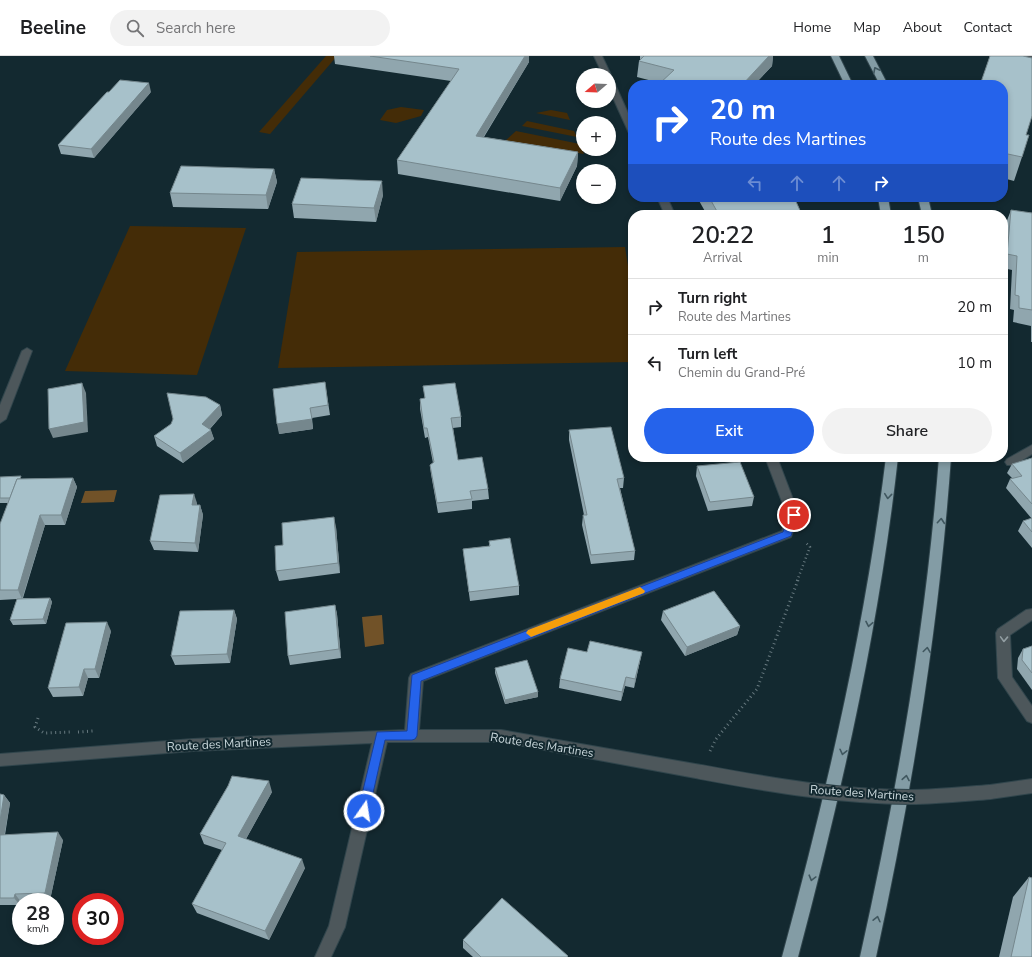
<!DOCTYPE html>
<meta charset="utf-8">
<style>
:root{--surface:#fff;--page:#f2f2f2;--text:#202124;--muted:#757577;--line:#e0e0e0;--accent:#2563eb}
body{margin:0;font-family:"Nunito Sans",sans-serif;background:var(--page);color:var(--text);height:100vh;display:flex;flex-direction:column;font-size:15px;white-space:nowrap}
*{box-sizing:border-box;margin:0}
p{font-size:13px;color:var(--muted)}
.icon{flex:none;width:22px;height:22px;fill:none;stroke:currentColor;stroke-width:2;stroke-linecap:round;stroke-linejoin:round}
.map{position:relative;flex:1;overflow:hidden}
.sheet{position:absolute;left:628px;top:154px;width:380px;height:252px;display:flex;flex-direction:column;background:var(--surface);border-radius:16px;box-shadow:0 2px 6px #0003}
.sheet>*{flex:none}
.banner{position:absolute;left:628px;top:24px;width:380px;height:122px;border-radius:16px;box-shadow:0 2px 6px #0003;background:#2563eb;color:#fff;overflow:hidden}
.needle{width:26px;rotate:251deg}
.buttons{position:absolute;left:576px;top:12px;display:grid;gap:8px}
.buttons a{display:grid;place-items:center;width:40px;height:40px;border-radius:50%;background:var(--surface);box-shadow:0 2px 6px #0003;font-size:20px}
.speed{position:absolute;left:12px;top:837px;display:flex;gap:8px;font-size:20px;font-weight:700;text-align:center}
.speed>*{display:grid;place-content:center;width:52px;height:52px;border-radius:50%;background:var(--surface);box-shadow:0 2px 6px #0003;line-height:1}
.speed small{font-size:10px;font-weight:400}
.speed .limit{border:6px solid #d22;background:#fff;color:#111}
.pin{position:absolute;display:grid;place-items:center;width:34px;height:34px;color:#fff;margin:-17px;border:2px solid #fff;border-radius:50%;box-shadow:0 1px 4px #0007}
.me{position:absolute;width:44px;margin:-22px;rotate:13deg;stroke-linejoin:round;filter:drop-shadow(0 0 3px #0008)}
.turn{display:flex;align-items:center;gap:14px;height:84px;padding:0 16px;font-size:18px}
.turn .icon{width:52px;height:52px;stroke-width:2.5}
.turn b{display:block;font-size:28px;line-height:34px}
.lanes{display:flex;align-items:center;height:38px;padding:0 16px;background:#0003;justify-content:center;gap:20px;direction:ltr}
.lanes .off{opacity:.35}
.eta{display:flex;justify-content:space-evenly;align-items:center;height:68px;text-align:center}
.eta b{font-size:24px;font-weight:600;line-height:28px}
.button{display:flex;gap:8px;margin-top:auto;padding:8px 16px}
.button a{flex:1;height:46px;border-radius:24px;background:var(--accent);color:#fff;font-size:16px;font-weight:600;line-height:46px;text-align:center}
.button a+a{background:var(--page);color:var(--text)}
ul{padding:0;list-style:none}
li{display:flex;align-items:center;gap:12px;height:56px;padding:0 16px;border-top:1px solid var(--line)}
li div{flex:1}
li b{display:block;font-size:15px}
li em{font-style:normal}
header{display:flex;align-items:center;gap:24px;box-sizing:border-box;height:56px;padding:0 20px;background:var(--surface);border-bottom:1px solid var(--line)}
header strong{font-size:19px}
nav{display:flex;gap:22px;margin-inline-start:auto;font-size:14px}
.search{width:280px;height:36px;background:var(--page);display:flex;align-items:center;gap:10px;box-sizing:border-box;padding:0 14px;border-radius:22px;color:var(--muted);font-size:15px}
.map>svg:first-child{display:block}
.green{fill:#442c07}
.water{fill:#715228}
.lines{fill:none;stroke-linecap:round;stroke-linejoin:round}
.lane-casing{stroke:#30454c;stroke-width:2}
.street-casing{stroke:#30454c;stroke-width:2}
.highway-casing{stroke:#30454c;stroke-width:2}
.path-far1{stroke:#67797f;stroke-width:2.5;stroke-dasharray:1 3;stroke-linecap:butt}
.path{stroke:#67797f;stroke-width:3;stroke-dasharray:1 3.5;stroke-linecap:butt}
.lane{fill:#4d575b;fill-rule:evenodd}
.street{fill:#4d575b;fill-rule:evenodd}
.highway{fill:#839ca5;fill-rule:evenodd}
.street-bridge-casing{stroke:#30454c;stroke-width:16;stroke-linecap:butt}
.street-bridge{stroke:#4d575b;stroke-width:14}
.wall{fill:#90a6ae}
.shaded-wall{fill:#75878d}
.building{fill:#a7c1ca;stroke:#75878d}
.oneway{stroke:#40575f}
.oneway2{stroke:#929ea2}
.route{fill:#2563eb;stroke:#184099}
.slow{fill:#f59e0b}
.labels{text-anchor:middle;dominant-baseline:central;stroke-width:4;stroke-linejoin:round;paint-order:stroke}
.street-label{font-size:12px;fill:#cbd9dd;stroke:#132930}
</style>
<header>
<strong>Beeline</strong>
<div class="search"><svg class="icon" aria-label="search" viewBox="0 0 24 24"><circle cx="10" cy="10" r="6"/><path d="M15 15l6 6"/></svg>Search here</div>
<nav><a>Home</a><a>Map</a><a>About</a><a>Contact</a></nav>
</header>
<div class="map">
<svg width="1032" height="901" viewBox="0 0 1032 901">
<rect width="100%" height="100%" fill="#132930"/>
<g class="green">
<path d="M 326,0 L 337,0 L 270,78 L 259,76 Z"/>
<path d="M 401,51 L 424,54 L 421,60 L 396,67 L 380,64 L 387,54 Z"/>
<path d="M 551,54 L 567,57 L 570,64 L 536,57 Z"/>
<path d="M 527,65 L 574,75 L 577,81 L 522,70 Z"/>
<path d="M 516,75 L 580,88 L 584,98 L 505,85 Z"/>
<path d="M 130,170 L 246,172 L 197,319 L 65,315 Z"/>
<path d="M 625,191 L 633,241 L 633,306 L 278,312 L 297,196 Z"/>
</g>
<g class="water">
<path d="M 117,434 L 114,446 L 81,447 L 85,435 Z"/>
<path d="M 382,559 L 384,588 L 365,591 L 362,561 Z"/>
</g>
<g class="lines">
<g class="lane-casing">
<g id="lane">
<path d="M 1032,389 L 1032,398 L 1015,409 L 1007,409 L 1005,406 L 1007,403 Z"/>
<path d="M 1032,553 L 1032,564 L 1010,579 L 1012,621 L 1032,650 L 1032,667 L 1027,665 L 998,622 L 996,577 L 998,573 L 1026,554 Z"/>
</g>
</g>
<g class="street-casing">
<g id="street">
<path d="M 594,0 L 602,0 L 611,19 L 610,21 L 609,19 L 603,19 Z"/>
<path d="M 1024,0 L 1032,0 L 1032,2 L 1025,2 Z"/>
<path d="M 609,22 L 613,24 L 633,68 L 633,80 L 629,77 L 609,33 Z"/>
<path d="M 657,141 L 667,141 L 675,159 L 665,159 Z"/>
<path d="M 27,292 L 32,295 L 6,363 L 0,367 L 0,349 L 22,295 Z"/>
<path d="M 765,401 L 777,401 L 799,459 L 791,481 L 423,625 L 419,674 L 501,674 L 701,709 L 706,711 L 708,716 L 706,721 L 701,723 L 501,686 L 387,686 L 345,871 L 331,901 L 315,901 L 329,870 L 372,687 L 193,695 L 0,710 L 0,698 L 193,683 L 405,674 L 409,622 L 411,618 L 782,475 L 787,459 Z"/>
<path d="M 1032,723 L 1032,737 L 990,743 L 985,741 L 983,736 L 985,731 L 990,729 Z"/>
</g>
</g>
<g class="highway-casing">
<g id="highway">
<path d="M 831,0 L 839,0 L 853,29 L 845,29 Z"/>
<path d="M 865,0 L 873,0 L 888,29 L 880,29 Z"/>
<path d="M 878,141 L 888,141 L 891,159 L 881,159 Z"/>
<path d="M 918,141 L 928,141 L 932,159 L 922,159 Z"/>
<path d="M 886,401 L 898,401 C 879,572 842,735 798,901 L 782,901 C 827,735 865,572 886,401 Z"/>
<path d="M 939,401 L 951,401 C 939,571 912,735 876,901 L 860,901 C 897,735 926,571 939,401 Z"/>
</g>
</g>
<path class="path-far1" d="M 797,525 L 810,491 L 805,486"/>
<g class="path">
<path d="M 38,662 L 35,671 L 44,677 L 71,676"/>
<path d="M 78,676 L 93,675"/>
<path d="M 710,695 L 716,683 L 757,633 L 798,524"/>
</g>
<use href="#lane" class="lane"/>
<use href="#street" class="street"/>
<use href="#highway" class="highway"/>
<g class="street-bridge-casing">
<path id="street-bridge" d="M 701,716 C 770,729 840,741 911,741 C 937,741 964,738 990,736"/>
</g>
<use href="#street-bridge" class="street-bridge"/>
</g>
<g class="wall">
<path d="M 334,0 L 525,0 L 529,6 L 484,81 L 578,96 L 577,110 L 560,145 L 398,118 L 397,104 L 451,25 L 335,8 Z"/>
<path d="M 640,0 L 773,0 L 772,10 L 754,29 L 658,29 L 660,27 L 637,21 L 639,5 L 640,4 Z"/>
<path d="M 1003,29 L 1026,79 L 1022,101 L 1014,125 L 1003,122 Z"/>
<path d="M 151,36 L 94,102 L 61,98 L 58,89 Z"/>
<path d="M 274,113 L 277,126 L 268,153 L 173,151 L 170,137 Z"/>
<path d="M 383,139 L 376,166 L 294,162 L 292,148 Z"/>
<path d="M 697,141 L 794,141 L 802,159 L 707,159 Z"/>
<path d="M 1011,154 L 1032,157 L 1032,286 L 1031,286 L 1031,270 L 1013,266 L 1014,254 L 1010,253 L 1012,214 L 1003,212 L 1003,200 L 1006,167 Z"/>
<path d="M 325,326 L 330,359 L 312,362 L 313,373 L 279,378 Z"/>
<path d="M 423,330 L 461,361 L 461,371 L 453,372 L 458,404 L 488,433 L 489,443 L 472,445 L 472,453 L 438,457 L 431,418 L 430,409 L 433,407 L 428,381 L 425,382 L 420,353 L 420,343 L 425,342 Z"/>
<path d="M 220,349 L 222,359 L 210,373 L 214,383 L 183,407 L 157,390 L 154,380 Z"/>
<path d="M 569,374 L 624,422 L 623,432 L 620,432 L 635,495 L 634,504 L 591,508 L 582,469 L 583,459 L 584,459 L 569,384 Z"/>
<path d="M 1032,402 L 1032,492 L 1018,475 L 1023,465 L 1032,463 L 1006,432 L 1010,423 L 1012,422 L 1007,417 L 1012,408 Z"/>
<path d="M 697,410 L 754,441 L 752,450 L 708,455 L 696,420 Z"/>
<path d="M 0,421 L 22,423 L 73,422 L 77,431 L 65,469 L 45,469 L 23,542 L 50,542 L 52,546 L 46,568 L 13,569 L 10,564 L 17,543 L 0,544 L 0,468 L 8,447 L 0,447 Z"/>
<path d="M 197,447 L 197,449 L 200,449 L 203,459 L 198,496 L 154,494 L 150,485 Z"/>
<path d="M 336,471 L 340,517 L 279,525 L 276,515 L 283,489 Z"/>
<path d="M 489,485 L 519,530 L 519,539 L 470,545 L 464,502 L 463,493 L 489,490 Z"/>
<path d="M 335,549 L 337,558 L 341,602 L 290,609 L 288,600 Z"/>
<path d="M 234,554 L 237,563 L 230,607 L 175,609 L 171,600 Z"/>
<path d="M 663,555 L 740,570 L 737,579 L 685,600 L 661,564 Z"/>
<path d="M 111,575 L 99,622 L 88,622 L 83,640 L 53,641 L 48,632 Z"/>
<path d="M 1032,590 L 1032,634 L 1017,613 L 1018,602 L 1023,593 Z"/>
<path d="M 587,596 L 642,596 L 634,632 L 625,630 L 621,645 L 559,632 L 560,623 Z"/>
<path d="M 495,612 L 538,641 L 505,648 L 495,617 Z"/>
<path d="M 228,730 L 272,736 L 246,783 L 305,812 L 269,884 L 197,857 L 192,848 L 222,794 L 204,788 L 200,778 Z"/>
<path d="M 0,738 L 4,739 L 10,747 L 5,779 L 63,784 L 50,844 L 21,846 L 20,849 L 0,849 Z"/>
<path d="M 1029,821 L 1032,901 L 999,901 L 1013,841 Z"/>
<path d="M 463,884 L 568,900 L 568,901 L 473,901 L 463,892 Z"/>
</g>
<g class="shaded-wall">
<path d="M 525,0 L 529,0 L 529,6 L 476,93 L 476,80 Z"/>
<path d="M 769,0 L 773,0 L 772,10 L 754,29 L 742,29 Z"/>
<path d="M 149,27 L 151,36 L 94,102 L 91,93 Z"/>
<path d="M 578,96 L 577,110 L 560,145 L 560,132 Z"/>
<path d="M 274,113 L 277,126 L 268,153 L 266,139 Z"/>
<path d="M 382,125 L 383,139 L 376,166 L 374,152 Z"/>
<path d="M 82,327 L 86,337 L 88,376 L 53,382 L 49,373 Z"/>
<path d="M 220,349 L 222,359 L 205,378 L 202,368 Z"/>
<path d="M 310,352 L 313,373 L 279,378 L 277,368 Z"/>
<path d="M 211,374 L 214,383 L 183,407 L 180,397 Z"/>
<path d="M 73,422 L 77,431 L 65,469 L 61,459 Z"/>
<path d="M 194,438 L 197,447 L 195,459 L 192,449 Z"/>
<path d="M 200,449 L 203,459 L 198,496 L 195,487 Z"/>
<path d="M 40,459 L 45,469 L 22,543 L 18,534 Z"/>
<path d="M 334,461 L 336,471 L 340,517 L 338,507 Z"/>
<path d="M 50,542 L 52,546 L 46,568 L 43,563 Z"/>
<path d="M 335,549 L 337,558 L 341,602 L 339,593 Z"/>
<path d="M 234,554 L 237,563 L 230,607 L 227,598 Z"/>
<path d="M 107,566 L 111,575 L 99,622 L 95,613 Z"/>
<path d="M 740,570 L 737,579 L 685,600 L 687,591 Z"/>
<path d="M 642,596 L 634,632 L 635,623 Z"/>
<path d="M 84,613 L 88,622 L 83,640 L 79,631 Z"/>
<path d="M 626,621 L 625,630 L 621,645 L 622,636 Z"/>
<path d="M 538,636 L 538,641 L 505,648 L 505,644 Z"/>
<path d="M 269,725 L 272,736 L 242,790 L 238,780 Z"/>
<path d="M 4,739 L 10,747 L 3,787 L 0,782 L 0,765 Z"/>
<path d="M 58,776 L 63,784 L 50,844 L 45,837 Z"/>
<path d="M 302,803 L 305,812 L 269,884 L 265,875 Z"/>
<path d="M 15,838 L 21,846 L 20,849 L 14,842 Z"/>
</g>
<g class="building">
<path d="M 370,0 L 525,0 L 476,80 L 578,96 L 560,132 L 397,104 L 459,13 Z"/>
<path d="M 644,0 L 769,0 L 742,29 L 658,29 L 674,14 L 639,5 Z"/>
<path d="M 990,0 L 1023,0 L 1032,2 L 1032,60 L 1026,79 L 1029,79 L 1022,101 L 1003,97 L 1003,29 L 980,29 Z"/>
<path d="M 120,24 L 149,27 L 91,93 L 58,89 L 107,36 L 109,36 Z"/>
<path d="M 181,110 L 274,113 L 266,139 L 170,137 Z"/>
<path d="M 301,122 L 382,125 L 374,152 L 292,148 Z"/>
<path d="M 709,141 L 794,141 L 802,159 L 719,159 Z"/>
<path d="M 1011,154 L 1032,157 L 1032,254 L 1019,252 L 1019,240 L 1015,239 L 1017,200 L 1007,198 Z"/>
<path d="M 325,326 L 328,349 L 310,352 L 312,363 L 277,368 L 273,333 Z"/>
<path d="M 82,327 L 84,366 L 49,373 L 48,333 Z"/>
<path d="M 455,327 L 461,361 L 451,362 L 458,404 L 482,401 L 488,433 L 470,435 L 472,443 L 437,447 L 430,409 L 434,406 L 427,372 L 424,372 L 420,343 L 425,342 L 423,330 Z"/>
<path d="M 167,337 L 206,341 L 220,349 L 202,368 L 211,374 L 180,397 L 154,380 L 171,368 L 173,363 Z"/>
<path d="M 611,371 L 624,422 L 617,423 L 635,495 L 591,499 L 583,459 L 587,459 L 569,374 Z"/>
<path d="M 1032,402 L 1032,448 L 1010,423 L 1022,420 L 1012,408 Z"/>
<path d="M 740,406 L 754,441 L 710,446 L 697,410 Z"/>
<path d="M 21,420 L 20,423 L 17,423 L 10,442 L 0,442 L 0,421 Z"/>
<path d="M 73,422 L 61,459 L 40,459 L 18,534 L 0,534 L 0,468 L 17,423 Z"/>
<path d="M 194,438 L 192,449 L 200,449 L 195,487 L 150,485 L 160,439 Z"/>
<path d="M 334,461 L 338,507 L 276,515 L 275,490 L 283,489 L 282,467 Z"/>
<path d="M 1032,462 L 1032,476 L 1023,465 Z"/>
<path d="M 510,482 L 519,530 L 469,536 L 463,493 L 490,490 L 489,485 Z"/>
<path d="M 714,535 L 740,570 L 687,591 L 663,555 Z"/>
<path d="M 50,542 L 43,563 L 10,564 L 17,543 Z"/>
<path d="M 335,549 L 339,593 L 288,600 L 285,556 Z"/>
<path d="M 234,554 L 227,598 L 171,600 L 180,555 Z"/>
<path d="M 107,566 L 95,613 L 84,613 L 79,631 L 48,632 L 66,567 Z"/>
<path d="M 590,585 L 642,596 L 635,623 L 626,621 L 622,636 L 560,623 L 568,592 L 587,596 Z"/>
<path d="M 1032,590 L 1032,617 L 1022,604 L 1023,593 Z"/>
<path d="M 527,604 L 538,636 L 505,644 L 495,612 Z"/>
<path d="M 232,720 L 269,725 L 238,780 L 302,803 L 265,875 L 192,848 L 226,787 L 200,778 L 228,730 Z"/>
<path d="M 0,738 L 4,739 L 0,765 Z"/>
<path d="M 58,776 L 45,837 L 15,838 L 14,842 L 0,842 L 0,779 Z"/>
<path d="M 1029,821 L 1032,822 L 1032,901 L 1011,901 Z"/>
<path d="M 502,842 L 568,900 L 567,901 L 481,901 L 463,884 Z"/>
</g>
<defs><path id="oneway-chevron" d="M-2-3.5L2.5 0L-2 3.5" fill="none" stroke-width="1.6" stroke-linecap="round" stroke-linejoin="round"/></defs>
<g class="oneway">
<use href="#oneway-chevron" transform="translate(876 14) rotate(-117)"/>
<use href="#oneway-chevron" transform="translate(888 440) rotate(96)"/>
<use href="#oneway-chevron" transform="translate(941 465) rotate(-85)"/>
<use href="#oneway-chevron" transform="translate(869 568) rotate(101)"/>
<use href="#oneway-chevron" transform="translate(927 594) rotate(-82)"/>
<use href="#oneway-chevron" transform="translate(843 696) rotate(103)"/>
<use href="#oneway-chevron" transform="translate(906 722) rotate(-80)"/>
<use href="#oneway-chevron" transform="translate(812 822) rotate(105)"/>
<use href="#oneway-chevron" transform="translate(877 863) rotate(-77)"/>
</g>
<use class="oneway2" href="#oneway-chevron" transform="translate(1004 583) rotate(92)"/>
<path class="route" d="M 794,455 L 798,459 L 791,480 L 421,625 L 417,680 L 415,683 L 412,684 L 385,684 L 369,755 L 368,758 L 364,760 L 360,758 L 358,755 L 377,676 L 407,675 L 412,619 L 783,476 L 789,459 Z"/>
<path class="slow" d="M 640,531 L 645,535 L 644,537 L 531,581 L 526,577 L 528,574 Z"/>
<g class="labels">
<g class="street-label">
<text transform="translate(219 688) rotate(-3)">Route des Martines</text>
<text transform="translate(542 689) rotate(9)">Route des Martines</text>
<text transform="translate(862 737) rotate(4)">Route des Martines</text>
</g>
</g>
</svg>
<div class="buttons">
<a><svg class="needle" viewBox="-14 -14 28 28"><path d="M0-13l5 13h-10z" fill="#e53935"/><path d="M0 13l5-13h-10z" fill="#757577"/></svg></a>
<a>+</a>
<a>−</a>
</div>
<div class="speed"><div>28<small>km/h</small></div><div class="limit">30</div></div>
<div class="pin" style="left:794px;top:459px;background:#d93025"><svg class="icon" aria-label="arrive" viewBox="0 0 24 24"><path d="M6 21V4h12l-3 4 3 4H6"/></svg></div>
<svg class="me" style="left:364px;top:755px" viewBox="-20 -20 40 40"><circle r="17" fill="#2563eb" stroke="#fff" stroke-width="3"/><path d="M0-11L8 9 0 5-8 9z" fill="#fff"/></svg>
<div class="banner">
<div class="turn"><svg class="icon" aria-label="right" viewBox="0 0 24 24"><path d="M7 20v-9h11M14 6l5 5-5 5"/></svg><div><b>20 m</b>Route des Martines</div></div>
<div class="lanes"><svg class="icon off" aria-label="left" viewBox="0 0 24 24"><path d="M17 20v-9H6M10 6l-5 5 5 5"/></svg><svg class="icon off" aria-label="ahead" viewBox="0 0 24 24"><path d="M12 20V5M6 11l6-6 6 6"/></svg><svg class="icon off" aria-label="ahead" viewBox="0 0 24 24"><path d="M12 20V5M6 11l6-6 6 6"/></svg><svg class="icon" aria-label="right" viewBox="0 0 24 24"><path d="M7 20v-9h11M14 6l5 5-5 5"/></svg></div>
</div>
<section class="sheet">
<div class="eta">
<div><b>20:22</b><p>Arrival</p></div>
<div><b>1</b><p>min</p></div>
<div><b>150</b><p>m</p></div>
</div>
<ul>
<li><svg class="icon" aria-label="right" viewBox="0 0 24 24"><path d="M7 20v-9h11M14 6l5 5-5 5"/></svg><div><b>Turn right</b><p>Route des Martines</p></div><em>20 m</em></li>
<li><svg class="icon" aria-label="left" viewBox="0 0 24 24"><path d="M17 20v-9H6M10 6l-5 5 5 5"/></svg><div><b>Turn left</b><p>Chemin du Grand-Pré</p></div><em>10 m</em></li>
</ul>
<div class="button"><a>Exit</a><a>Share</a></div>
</section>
</div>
